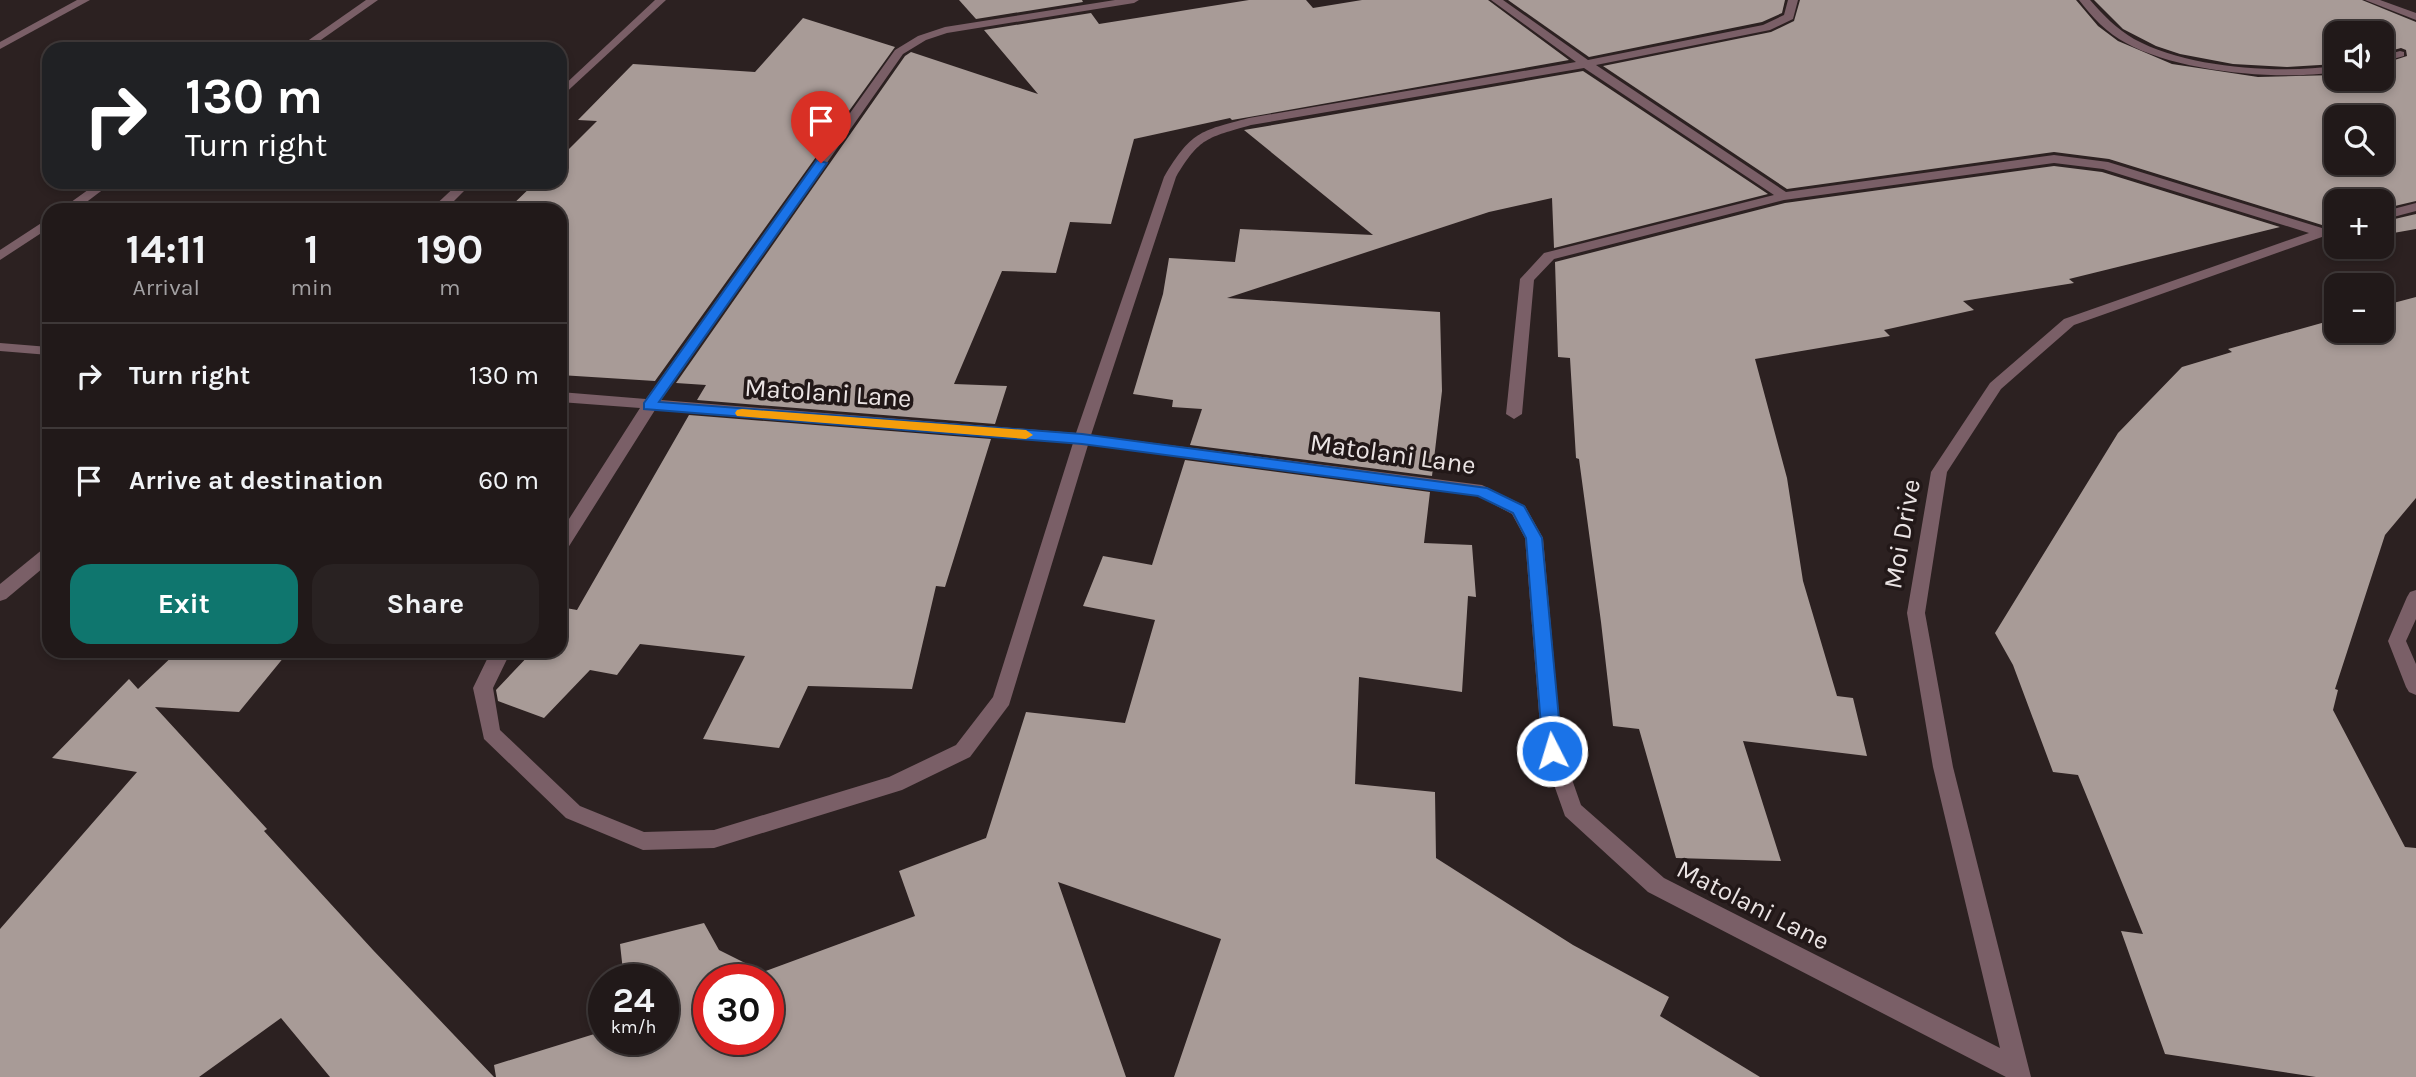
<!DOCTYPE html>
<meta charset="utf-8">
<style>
:root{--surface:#211919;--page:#292222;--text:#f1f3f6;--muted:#a2a0a2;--line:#3e3838;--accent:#0f766e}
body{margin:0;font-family:Karla,sans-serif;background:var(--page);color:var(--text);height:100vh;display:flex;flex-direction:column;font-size:26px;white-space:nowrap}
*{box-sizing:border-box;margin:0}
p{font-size:23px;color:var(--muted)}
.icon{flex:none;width:38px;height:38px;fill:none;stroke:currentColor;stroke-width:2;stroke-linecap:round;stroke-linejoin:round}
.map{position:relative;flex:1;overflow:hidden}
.side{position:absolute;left:42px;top:203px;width:525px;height:455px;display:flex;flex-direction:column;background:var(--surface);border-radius:21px;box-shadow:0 4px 10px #0003,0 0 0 2px var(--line)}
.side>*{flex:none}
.top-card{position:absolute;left:42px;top:42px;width:525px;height:147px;border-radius:21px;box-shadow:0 4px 10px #0003,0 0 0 2px var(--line);background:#202124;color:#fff;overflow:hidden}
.tools{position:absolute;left:2324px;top:21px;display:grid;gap:14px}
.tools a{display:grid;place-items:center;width:70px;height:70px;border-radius:14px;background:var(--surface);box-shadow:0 4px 10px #0003,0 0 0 2px var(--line);font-size:35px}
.speed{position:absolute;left:588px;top:964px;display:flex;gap:14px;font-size:35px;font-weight:700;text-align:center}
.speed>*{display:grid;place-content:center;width:91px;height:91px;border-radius:50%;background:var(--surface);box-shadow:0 4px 10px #0003,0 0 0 2px var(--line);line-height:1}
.speed small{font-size:18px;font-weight:400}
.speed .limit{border:10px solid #d22;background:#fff;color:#111}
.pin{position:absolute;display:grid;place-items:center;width:60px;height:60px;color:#fff;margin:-72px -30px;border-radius:50% 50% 50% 0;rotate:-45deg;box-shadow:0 0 7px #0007}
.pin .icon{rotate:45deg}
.me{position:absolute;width:77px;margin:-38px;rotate:355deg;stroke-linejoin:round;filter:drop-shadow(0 0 5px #0008)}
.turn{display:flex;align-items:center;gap:24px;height:147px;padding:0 28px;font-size:32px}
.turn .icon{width:91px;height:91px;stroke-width:2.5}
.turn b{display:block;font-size:49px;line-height:60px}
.eta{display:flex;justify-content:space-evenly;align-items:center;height:119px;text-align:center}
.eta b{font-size:42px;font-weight:700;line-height:49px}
.button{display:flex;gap:14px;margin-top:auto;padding:14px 28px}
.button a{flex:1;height:80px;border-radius:21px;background:var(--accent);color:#fff;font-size:28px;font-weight:700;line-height:80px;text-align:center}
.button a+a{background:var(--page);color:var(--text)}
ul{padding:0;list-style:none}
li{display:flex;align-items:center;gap:21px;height:105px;padding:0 28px;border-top:2px solid var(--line)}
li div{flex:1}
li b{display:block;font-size:26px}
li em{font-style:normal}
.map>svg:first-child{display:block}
.building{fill:#a89b97;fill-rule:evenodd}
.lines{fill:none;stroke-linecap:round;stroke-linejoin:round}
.minor{fill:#7a5f67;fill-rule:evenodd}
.route{fill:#1a73e8;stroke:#114b97;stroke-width:2}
.slow{fill:#f59e0b}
.labels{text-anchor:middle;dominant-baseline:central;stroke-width:7;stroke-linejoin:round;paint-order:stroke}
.street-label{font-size:26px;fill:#ebe4e4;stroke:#221818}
</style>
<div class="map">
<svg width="2416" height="1077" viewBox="0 0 2416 1077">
<rect width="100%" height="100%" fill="#2c2121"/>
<g class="building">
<path d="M 959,0 L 1082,0 L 1083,2 L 976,19 Z"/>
<path d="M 1249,0 L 1306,0 L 1313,8 L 1362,0 L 1488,0 L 1569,60 L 1232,120 L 1230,118 L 1134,139 L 1111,224 L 1070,222 L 1056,273 L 1002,271 L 954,384 L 1007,386 L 995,424 L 697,400 L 706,385 L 676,383 L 905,56 L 911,52 L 1038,94 L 984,30 L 1091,13 L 1099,24 Z"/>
<path d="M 1508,0 L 1785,0 L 1782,13 L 1762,22 L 1589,57 Z"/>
<path d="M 1800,0 L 2076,0 L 2098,26 L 2118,41 L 2172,64 L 2258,77 L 2336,75 L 2336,79 L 2382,79 L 2382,64 L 2407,56 L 2406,50 L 2401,48 L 2382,53 L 2382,33 L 2336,33 L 2336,64 L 2287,67 L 2233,64 L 2180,54 L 2156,46 L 2123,29 L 2094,0 L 2362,0 L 2416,22 L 2416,201 L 2382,209 L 2382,201 L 2336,201 L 2336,222 L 2322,225 L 2109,159 L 2054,152 L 1787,189 L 1603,66 L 1771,32 L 1794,21 ZM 2336,117 L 2382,117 L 2382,163 L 2336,163 Z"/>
<path d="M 803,18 L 895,47 L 655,381 L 560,375 L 560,210 L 507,210 L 536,182 L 560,182 L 560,158 L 597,121 L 578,120 L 633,64 L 755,72 Z"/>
<path d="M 1583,71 L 1768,194 L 1554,248 L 1552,198 L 1489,212 L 1227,298 L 1440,312 L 1442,391 L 1432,476 L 1190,445 L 1202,409 L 1172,407 L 1173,400 L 1133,394 L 1163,294 L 1169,258 L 1235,262 L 1240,229 L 1373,235 L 1244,130 Z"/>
<path d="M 2054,166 L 2102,172 L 2280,227 L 2069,279 L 2074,283 L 1963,301 L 1974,310 L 1884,330 L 1890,336 L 1755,359 L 1787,478 L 1803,581 L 1837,696 L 1853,698 L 1867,756 L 1743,741 L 1781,861 L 1676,858 L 1639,729 L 1613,726 L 1601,622 L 1579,459 L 1576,458 L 1570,358 L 1558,357 L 1555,262 L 1785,203 Z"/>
<path d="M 2416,214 L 2416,229 L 2382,235 L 2382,222 Z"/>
<path d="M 2416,297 L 2416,498 L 2385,535 L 2335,689 L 2338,690 L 2333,710 L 2405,847 L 2416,848 L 2416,1077 L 2316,1077 L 2165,1054 L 2121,931 L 2143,934 L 2078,775 L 2053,772 L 2013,665 L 1995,633 L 2118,433 L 2182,367 L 2232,352 L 2228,349 L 2336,319 L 2336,331 L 2382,331 L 2382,306 Z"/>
<path d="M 689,415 L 991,439 L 945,587 L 936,586 L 912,689 L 808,686 L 779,748 L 703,739 L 745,656 L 640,644 L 617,675 L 590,670 L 544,718 L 498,701 L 496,690 L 533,651 L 560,651 L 560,607 L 577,610 Z"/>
<path d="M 1185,460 L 1430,492 L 1424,543 L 1472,545 L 1476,597 L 1468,596 L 1462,692 L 1359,677 L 1355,784 L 1435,792 L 1436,858 L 1573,945 L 1669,997 L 1660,1016 L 1760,1077 L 1174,1077 L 1221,939 L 1058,882 L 1126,1077 L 496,1077 L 494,1065 L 604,1031 L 604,1040 L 663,1040 L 663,980 L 624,980 L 620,944 L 704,923 L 719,950 L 763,972 L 915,916 L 899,871 L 986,838 L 1026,712 L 1125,723 L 1155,620 L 1083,606 L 1103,556 L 1152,565 ZM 709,980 L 768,980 L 768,1040 L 709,1040 Z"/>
<path d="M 178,651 L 289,651 L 239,712 L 155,707 L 267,829 L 264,831 L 373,950 L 494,1077 L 330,1077 L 281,1018 L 199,1077 L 0,1077 L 0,929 L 137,772 L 52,758 L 129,679 L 138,689 Z"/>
</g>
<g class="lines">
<g class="minor">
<path d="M 77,0 L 90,0 L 0,49 L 0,42 Z"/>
<path d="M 366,0 L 378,0 L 308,49 L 296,49 Z"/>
<path d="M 655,0 L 666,0 L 560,98 L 560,89 Z"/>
<path d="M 1115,0 L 1139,0 L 1134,3 L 947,33 L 926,40 L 903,54 L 661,400 L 1076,433 L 1164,177 C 1191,132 1199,131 1249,118 L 1576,62 L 1491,0 L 1503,0 L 1588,60 L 1763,25 L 1784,15 L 1788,0 L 1798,0 L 1793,19 L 1770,30 L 1596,65 L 1786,192 L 2054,155 L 2108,162 L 2322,228 L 2336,224 L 2336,232 L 2074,325 L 2001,389 L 1947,472 L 1925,613 L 1953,767 L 2031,1077 L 2006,1077 L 1648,892 L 1565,816 L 1542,751 L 1525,538 L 1512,514 L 1478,496 L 1088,445 L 1009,705 L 970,757 L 902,790 L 714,848 L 643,850 L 566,818 L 484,739 L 473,688 L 491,651 L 511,651 L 493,688 L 500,730 L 580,806 L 644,832 L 714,830 L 889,777 L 956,745 L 993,697 L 1073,443 L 655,410 L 566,551 L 560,553 L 560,533 L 640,408 L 560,402 L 560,392 L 646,399 L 895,50 L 918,36 L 945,27 ZM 1584,68 L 1774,195 L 1544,253 L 1520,279 L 1506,414 L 1514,419 L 1522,414 L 1534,280 L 1554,259 L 1784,200 L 2054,163 L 2103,169 L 2309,233 L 2064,319 L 1990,383 L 1931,472 L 1907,613 L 1933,767 L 2000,1048 L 1664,878 L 1581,805 L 1562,751 L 1543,538 L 1525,506 L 1482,485 L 1091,435 L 1176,177 C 1200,137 1207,138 1251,125 Z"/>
<path d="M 2079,0 L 2090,0 C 2103,15 2117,29 2134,39 C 2187,68 2277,74 2336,66 L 2336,72 C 2278,81 2178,72 2126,43 C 2107,33 2092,17 2079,0 Z"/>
<path d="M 2365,0 L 2380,0 L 2416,13 L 2416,20 Z"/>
<path d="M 2400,51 L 2404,52 L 2404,56 L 2382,62 L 2382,56 Z"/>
<path d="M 99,182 L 113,182 L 76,210 L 60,210 Z"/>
<path d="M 460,182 L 473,182 L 445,210 L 430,210 Z"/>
<path d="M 2416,203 L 2416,211 L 2382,220 L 2382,212 Z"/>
<path d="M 49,218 L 49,228 L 0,260 L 0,250 Z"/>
<path d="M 0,343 L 49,347 L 49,355 L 0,351 Z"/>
<path d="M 49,547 L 49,563 L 6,599 L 0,601 L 0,584 L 43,549 Z"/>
<path d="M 2416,590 L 2416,619 L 2406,641 L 2416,664 L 2416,695 L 2409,692 L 2406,687 L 2388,641 L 2407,597 L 2410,592 Z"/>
</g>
</g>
<path class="route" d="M 817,160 L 827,163 L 659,402 L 1082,434 L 1487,488 L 1524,506 L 1542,538 L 1562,751 L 1559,756 L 1552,759 L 1546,756 L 1543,751 L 1526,538 L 1513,513 L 1478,496 L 1082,444 L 644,409 L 644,403 Z"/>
<path class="slow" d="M 742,409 L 1026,430 L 1033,435 L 1026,439 L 737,416 L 735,413 L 737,410 Z"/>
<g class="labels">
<g class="street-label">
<text transform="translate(828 393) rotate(4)">Matolani Lane</text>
<text transform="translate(1393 454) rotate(8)">Matolani Lane</text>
<text transform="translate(1902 534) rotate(-80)">Moi Drive</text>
<text transform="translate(1753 905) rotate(27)">Matolani Lane</text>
</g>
</g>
</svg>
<div class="tools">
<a><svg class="icon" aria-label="sound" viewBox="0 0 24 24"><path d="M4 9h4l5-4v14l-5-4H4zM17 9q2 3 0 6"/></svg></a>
<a><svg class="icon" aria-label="search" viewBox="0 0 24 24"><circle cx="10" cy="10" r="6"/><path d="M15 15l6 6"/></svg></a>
<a>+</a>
<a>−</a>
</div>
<div class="speed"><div>24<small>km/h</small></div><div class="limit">30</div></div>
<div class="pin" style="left:821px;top:163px;background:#d93025"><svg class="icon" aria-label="arrive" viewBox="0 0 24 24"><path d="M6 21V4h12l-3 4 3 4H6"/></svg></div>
<svg class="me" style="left:1552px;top:751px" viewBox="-20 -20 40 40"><circle r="17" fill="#1a73e8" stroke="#fff" stroke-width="3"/><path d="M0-11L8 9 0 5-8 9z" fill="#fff"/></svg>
<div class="top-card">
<div class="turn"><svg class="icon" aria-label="right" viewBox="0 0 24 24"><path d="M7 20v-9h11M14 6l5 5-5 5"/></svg><div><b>130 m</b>Turn right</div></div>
</div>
<section class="side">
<div class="eta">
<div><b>14:11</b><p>Arrival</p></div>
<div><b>1</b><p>min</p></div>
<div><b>190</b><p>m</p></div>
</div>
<ul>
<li><svg class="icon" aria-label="right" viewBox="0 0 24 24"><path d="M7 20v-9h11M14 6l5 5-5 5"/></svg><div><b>Turn right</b></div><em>130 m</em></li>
<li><svg class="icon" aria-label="arrive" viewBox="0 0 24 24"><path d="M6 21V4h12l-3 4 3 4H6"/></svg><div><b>Arrive at destination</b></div><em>60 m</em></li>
</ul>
<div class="button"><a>Exit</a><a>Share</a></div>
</section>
</div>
